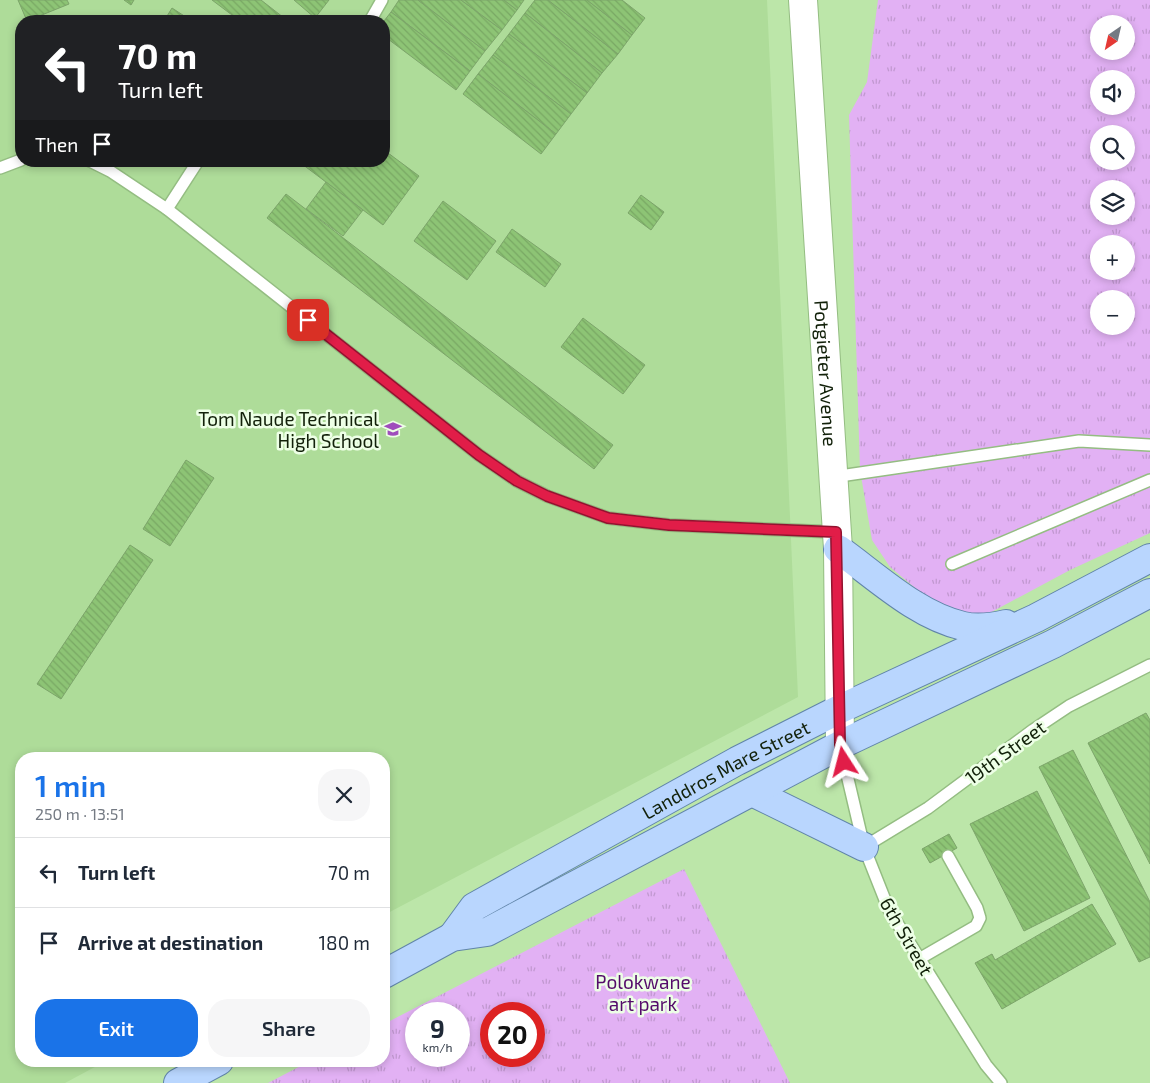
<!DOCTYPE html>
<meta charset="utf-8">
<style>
:root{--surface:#fff;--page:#f6f6f7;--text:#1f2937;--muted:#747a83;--line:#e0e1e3;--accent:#1a73e8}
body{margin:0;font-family:"Exo 2",sans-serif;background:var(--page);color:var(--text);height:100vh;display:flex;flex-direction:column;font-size:19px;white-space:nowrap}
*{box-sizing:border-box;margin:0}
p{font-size:16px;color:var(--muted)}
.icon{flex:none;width:28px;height:28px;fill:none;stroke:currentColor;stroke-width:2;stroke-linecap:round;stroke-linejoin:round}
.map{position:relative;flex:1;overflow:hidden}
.sheet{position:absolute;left:15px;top:752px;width:375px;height:315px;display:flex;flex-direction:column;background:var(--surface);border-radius:20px;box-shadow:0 2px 8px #0003}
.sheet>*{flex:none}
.guide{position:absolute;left:15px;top:15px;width:375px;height:152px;border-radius:20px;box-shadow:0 2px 8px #0003;background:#202124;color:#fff;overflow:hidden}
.needle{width:32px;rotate:214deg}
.buttons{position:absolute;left:1090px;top:15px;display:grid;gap:10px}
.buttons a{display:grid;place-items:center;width:45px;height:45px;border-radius:50%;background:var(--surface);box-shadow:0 2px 8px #0003;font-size:25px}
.speed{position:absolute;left:405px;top:1002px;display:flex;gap:10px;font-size:25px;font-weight:700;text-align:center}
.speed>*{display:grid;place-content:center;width:65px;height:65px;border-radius:50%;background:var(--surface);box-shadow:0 2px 8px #0003;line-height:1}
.speed small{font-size:12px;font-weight:400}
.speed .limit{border:8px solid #d22;background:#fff;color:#111}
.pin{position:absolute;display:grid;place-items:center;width:42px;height:42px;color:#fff;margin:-21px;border-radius:10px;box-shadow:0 2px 8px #0006}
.me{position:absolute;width:55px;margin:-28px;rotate:351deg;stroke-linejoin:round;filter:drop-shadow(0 0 4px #0008)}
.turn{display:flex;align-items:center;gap:18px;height:105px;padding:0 20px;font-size:22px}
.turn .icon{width:65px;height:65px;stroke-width:2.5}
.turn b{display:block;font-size:35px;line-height:42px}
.then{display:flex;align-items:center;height:48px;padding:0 20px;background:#0003;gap:10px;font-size:19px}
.round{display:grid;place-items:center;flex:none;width:52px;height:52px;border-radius:20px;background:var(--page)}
.summary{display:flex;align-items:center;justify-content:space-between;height:85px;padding:0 20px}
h1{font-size:30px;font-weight:600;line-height:38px;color:var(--accent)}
.action{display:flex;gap:10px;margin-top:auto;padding:10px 20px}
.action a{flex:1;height:58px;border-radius:20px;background:var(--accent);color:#fff;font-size:20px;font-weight:600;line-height:58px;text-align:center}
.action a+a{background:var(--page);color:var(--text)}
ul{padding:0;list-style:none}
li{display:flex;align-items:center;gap:15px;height:70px;padding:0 20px;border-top:1px solid var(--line)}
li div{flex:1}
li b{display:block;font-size:19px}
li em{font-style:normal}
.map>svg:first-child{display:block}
.built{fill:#aedc99;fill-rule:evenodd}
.grass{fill:url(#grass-tufts);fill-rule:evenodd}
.building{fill:url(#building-back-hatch);stroke:#7ca46a}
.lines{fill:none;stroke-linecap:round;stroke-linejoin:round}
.service-casing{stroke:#94bd82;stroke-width:14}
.tertiary-casing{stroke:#94bd82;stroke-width:30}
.primary-casing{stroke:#6185a9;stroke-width:30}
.service{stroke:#fff;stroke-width:11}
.tertiary{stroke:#fff;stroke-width:28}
.primary{stroke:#b9d6fe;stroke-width:28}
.route-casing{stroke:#92132f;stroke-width:12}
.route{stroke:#e11d48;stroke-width:9}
.labels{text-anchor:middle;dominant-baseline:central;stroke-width:5;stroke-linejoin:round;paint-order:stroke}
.street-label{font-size:19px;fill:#12210a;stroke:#edffe6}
.poi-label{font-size:19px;fill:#12210a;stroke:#edffe6;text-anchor:end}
.park-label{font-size:19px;fill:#540b6a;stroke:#edffe6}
</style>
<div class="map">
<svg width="1150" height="1083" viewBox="0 0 1150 1083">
<defs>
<pattern id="grass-tufts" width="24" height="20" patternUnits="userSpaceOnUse" patternTransform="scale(1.25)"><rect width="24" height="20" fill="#e2b1f4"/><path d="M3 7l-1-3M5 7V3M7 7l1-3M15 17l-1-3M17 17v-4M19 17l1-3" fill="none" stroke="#c198d0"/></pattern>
<pattern id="building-back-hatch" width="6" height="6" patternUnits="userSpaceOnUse" patternTransform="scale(1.25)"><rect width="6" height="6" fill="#8dc475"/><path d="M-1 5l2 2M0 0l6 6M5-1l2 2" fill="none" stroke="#79a864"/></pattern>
</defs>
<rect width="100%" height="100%" fill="#bce6a9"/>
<path class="built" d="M 0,0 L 767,0 L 798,697 L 384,915 L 384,759 L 21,759 L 21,1061 L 106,1061 L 65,1083 L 0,1083 ZM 21,21 L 384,21 L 384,161 L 21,161 Z"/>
<g class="grass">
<path d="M 878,0 L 1150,0 L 1150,533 L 1070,570 L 986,615 L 954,611 L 920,592 L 890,567 L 872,540 L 860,470 L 849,115 L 867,82 ZM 1099,24 L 1126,24 L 1126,51 L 1099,51 ZM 1099,79 L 1126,79 L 1126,106 L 1099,106 ZM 1099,134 L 1126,134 L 1126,161 L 1099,161 ZM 1099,189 L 1126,189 L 1126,216 L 1099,216 ZM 1099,244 L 1126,244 L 1126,271 L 1099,271 ZM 1099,299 L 1126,299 L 1126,326 L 1099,326 Z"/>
<path d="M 684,869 L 790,1083 L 268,1083 L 310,1061 L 384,1061 L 384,1024 ZM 416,1014 L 459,1014 L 459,1056 L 416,1056 ZM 491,1014 L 534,1014 L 534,1056 L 491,1056 Z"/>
</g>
<g class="building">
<path d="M 18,0 L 67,0 L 69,4 L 27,21 Z"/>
<path d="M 124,0 L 134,0 L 131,5 Z"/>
<path d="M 212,0 L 261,0 L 288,21 L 240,21 Z"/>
<path d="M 294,0 L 329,0 L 315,18 Z"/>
<path d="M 399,0 L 418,0 L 485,51 L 470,71 L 391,12 Z"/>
<path d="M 418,0 L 461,0 L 502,30 L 485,51 Z"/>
<path d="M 461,0 L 504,0 L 517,10 L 502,30 Z"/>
<path d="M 504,0 L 524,0 L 517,10 Z"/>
<path d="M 535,0 L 548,0 L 618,54 L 602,73 L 525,13 Z"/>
<path d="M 548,0 L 587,0 L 632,35 L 618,54 Z"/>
<path d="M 587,0 L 622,0 L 645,18 L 632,35 Z"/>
<path d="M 172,8 L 192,21 L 164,21 Z"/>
<path d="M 391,12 L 470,71 L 456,90 L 384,36 L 384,21 Z"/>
<path d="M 525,13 L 602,73 L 587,93 L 509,34 Z"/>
<path d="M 509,34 L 587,93 L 571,114 L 493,55 Z"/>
<path d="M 493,55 L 571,114 L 556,134 L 478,74 Z"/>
<path d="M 478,74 L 556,134 L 541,154 L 463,94 Z"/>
<path d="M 384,150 L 419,176 L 383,225 L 298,161 L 384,161 Z"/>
<path d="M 326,182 L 363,210 L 343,236 L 306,209 Z"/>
<path d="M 286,194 L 613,445 L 594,469 L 267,218 Z"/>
<path d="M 641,195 L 664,212 L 651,230 L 628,213 Z"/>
<path d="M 443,201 L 496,241 L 467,280 L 414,241 Z"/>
<path d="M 512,229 L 561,264 L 545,287 L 496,252 Z"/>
<path d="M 583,318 L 645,365 L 623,394 L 561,347 Z"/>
<path d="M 186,460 L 214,478 L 170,546 L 143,529 Z"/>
<path d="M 130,545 L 153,560 L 61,699 L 37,684 Z"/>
<path d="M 1146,713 L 1150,720 L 1150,864 L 1088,743 Z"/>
<path d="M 1073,750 L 1150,902 L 1150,957 L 1139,962 L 1039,767 Z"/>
<path d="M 1037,791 L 1090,898 L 1024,931 L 970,824 Z"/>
<path d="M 949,834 L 957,848 L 930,863 L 922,849 Z"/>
<path d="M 1092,904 L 1116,944 L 1002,1009 L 975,963 L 992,954 L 995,960 Z"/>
</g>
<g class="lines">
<g class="service-casing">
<g id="service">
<path d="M 370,21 L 382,0"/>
<path d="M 90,161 L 110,171 L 167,209 L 479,455 L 517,481 L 547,496 L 608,518 L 669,525 L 836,532"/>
<path d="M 0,168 L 21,160"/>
<path d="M 167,209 L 198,161"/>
<path d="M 833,477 L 1079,441 L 1150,445"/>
<path d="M 952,564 L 1150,480"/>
<path d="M 840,745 L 864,847 L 889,910 L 986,1065 L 1001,1083"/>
<path d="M 864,847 L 928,808 L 1033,730 L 1069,706 L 1150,665"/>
<path d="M 919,959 L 976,926 L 980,918 L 977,908 L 948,856"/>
</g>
</g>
<g class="tertiary-casing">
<g id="tertiary">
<path id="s1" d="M 803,0 L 838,549 L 840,745"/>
</g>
</g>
<g class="primary-casing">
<g id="primary">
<path d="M 838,549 C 876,576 916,615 963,626 C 976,629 993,627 1006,624"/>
<path d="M 752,792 L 864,847"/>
<path id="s2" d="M 452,937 L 474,907 L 737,761 L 840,709 L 1036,618 L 1150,558"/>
<path d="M 384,974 L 452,937 L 487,932 L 840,745 L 1053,644 L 1150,593"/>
<path d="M 178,1083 L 219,1061"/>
</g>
</g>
<use href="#service" class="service"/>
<use href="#tertiary" class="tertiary"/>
<use href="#primary" class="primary"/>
</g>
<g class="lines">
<g class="route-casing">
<path id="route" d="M 308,320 L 479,455 L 517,481 L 547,496 L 608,518 L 669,525 L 836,532 L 840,745 L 844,762"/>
</g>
<use href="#route" class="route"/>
</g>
<defs>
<g id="school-bare" transform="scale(1.35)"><path d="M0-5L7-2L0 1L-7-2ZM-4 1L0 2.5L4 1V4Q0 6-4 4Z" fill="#9f4dbc" stroke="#edffe6" stroke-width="2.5" paint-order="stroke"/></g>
</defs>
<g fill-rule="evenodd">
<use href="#school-bare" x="393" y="429"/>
</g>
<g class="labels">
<g class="street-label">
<text stroke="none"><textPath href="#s1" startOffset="374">Potgieter Avenue</textPath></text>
<text transform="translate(1005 752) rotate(-36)">19th Street</text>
<text stroke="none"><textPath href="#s2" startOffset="324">Landdros Mare Street</textPath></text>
<text transform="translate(907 936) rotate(60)">6th Street</text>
</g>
<g class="poi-label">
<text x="379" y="418">Tom Naude Technical<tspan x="379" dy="22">High School</tspan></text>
</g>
<g class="park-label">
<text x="643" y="981">Polokwane<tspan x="643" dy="22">art park</tspan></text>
</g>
</g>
</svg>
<div class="buttons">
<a><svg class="needle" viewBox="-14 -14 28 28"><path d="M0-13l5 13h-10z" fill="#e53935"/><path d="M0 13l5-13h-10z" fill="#747a83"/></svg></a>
<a><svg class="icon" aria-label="sound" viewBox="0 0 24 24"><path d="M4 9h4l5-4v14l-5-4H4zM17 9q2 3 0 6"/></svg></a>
<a><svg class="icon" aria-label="search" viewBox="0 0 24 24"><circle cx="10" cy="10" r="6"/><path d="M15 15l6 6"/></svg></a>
<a><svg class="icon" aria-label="layers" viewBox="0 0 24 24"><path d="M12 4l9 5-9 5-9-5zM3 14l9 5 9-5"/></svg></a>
<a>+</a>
<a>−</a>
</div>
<div class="speed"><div>9<small>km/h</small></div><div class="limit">20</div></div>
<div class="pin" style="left:308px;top:320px;background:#d93025"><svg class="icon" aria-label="arrive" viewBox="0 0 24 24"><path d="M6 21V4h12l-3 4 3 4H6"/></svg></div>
<svg class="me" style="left:844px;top:762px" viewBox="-20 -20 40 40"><path d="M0-17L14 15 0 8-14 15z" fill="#e11d48" stroke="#fff" stroke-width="4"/></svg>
<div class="guide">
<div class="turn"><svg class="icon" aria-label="left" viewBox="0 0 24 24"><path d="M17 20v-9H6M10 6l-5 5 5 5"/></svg><div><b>70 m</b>Turn left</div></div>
<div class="then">Then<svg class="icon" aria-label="arrive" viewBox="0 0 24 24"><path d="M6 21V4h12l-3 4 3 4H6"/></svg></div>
</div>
<section class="sheet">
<div class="summary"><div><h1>1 min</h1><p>250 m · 13:51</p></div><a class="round"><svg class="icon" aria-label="close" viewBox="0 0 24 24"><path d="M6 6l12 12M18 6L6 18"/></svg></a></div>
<ul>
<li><svg class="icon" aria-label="left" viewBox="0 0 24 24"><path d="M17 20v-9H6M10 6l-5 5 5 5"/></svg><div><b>Turn left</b></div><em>70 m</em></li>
<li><svg class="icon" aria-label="arrive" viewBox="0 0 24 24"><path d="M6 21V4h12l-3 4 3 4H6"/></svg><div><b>Arrive at destination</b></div><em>180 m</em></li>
</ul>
<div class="action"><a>Exit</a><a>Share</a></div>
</section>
</div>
